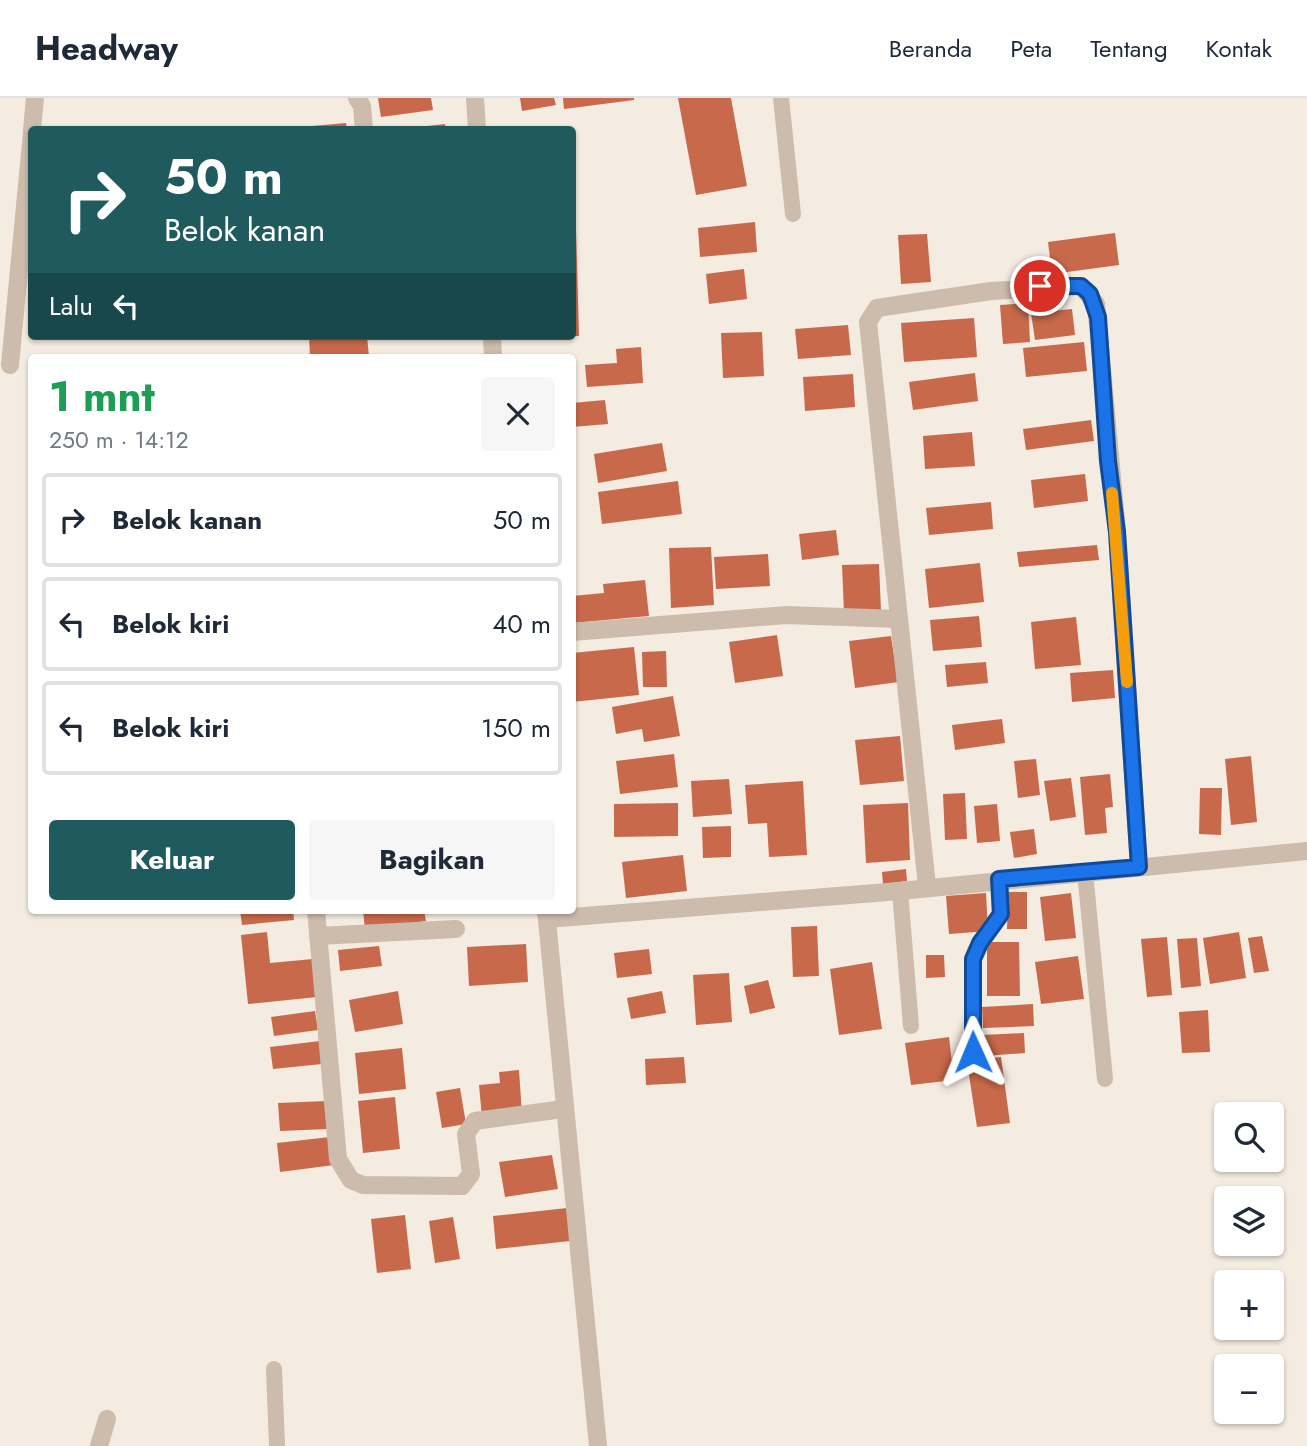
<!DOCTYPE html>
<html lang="id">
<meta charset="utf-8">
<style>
:root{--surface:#fff;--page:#f6f6f7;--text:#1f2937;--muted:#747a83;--line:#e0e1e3;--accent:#1f5a5e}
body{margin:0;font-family:Jost,sans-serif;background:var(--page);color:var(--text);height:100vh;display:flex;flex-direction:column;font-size:26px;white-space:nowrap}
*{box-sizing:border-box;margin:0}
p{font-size:23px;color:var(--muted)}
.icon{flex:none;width:38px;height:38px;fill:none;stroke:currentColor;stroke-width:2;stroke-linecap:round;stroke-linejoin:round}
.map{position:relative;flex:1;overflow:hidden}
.panel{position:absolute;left:28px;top:256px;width:548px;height:560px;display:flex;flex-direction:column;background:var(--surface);border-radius:7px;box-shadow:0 2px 5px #0004}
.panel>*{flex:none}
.banner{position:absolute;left:28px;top:28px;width:548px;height:214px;border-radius:7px;box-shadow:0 2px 5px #0004;background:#1f5a5e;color:#fff;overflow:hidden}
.tools{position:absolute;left:1214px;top:1004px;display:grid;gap:14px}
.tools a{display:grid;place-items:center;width:70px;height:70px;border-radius:7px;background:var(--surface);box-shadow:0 2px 5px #0004;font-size:35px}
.pin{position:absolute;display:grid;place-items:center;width:60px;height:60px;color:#fff;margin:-30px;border:4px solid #fff;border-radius:50%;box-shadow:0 2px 7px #0007}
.me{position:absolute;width:77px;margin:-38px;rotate:359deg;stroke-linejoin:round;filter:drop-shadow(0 0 5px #0008)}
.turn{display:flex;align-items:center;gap:24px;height:147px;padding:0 21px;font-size:32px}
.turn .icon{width:91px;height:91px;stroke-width:2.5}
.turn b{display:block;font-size:49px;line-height:60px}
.then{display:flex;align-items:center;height:66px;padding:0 21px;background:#0003;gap:14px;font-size:26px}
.round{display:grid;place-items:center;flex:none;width:74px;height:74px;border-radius:7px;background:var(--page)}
.head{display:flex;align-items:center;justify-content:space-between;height:119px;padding:0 21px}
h1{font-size:42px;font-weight:700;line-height:52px;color:#1e9e55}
.button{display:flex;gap:14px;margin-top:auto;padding:14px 21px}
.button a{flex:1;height:80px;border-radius:7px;background:var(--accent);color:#fff;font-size:28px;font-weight:700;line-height:80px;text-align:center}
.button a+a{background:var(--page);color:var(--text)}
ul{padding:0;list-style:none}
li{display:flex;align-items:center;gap:21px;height:94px;margin:0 14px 10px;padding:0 7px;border:4px solid var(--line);border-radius:7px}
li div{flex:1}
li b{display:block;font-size:26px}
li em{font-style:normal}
header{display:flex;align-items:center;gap:42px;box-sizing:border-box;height:98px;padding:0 35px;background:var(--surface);border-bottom:2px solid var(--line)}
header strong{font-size:33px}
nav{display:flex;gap:38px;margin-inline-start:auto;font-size:24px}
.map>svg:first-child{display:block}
.building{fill:#c8694b}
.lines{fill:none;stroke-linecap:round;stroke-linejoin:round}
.lane{stroke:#cdbbac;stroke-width:16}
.street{stroke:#cdbbac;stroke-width:18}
.route-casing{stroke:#114b97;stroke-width:18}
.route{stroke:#1a73e8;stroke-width:12}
.slow{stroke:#f59e0b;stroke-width:12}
</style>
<header>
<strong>Headway</strong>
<nav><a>Beranda</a><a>Peta</a><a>Tentang</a><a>Kontak</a></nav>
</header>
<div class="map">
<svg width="1307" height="1348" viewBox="0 0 1307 1348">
<rect width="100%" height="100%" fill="#f4ebe1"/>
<g class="building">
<path d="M 378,0 L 431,0 L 433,12 L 381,19 Z"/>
<path d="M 520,0 L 554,0 L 556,7 L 522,13 Z"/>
<path d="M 563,0 L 634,0 L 634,2 L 564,11 Z"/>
<path d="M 678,0 L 731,0 L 747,88 L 696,97 Z"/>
<path d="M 346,25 L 347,32 L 290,32 L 290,30 Z"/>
<path d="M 445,26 L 446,32 L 410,32 L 409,30 Z"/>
<path d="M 755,124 L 757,154 L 700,159 L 698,130 Z"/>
<path d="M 572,131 L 576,131 L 579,238 L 572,238 Z"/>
<path d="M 1115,135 L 1119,167 L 1052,176 L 1048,144 Z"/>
<path d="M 927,136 L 931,184 L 901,186 L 898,137 Z"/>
<path d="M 744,171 L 747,201 L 709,206 L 706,176 Z"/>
<path d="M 1028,205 L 1030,244 L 1003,246 L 1000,207 Z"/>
<path d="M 1072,211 L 1075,237 L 1035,242 L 1031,215 Z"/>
<path d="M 974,220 L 977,259 L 904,264 L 901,225 Z"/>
<path d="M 848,227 L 851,257 L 798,261 L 795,231 Z"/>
<path d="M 762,234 L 764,278 L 723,280 L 721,235 Z"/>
<path d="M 309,238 L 367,238 L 369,259 L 310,259 Z"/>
<path d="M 1084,244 L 1087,273 L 1026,279 L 1023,250 Z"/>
<path d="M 641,249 L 643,285 L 587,289 L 585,267 L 617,265 L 616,251 Z"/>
<path d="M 975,275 L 978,303 L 913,312 L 909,284 Z"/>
<path d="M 853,276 L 855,309 L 805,313 L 803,279 Z"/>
<path d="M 605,302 L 608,326 L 572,329 L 572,305 Z"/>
<path d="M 1091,322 L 1094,343 L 1026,352 L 1023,331 Z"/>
<path d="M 972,334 L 975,368 L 925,371 L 923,338 Z"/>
<path d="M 662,345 L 667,373 L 598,385 L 594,356 Z"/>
<path d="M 1085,376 L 1088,403 L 1034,410 L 1031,382 Z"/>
<path d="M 678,383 L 682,416 L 602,426 L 598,394 Z"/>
<path d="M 991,404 L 993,431 L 929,437 L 926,410 Z"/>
<path d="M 836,432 L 839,457 L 802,462 L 799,436 Z"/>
<path d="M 1097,447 L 1099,462 L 1019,469 L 1017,454 Z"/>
<path d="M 711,449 L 714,507 L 671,510 L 669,450 Z"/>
<path d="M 768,456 L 770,488 L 716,491 L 714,459 Z"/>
<path d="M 980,465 L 984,504 L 929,510 L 925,471 Z"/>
<path d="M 879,466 L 881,513 L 844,515 L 842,467 Z"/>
<path d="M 645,482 L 649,518 L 572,525 L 572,498 L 604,495 L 603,486 Z"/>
<path d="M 979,518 L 982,549 L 933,553 L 930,522 Z"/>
<path d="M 1076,519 L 1081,567 L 1035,571 L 1031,524 Z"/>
<path d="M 777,537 L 783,578 L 735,585 L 729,544 Z"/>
<path d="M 891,538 L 898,584 L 855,590 L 849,543 Z"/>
<path d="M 634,549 L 639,597 L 572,604 L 572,555 Z"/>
<path d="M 666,553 L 667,589 L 643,589 L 642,554 Z"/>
<path d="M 986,564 L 988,585 L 947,589 L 945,567 Z"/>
<path d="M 1113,572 L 1115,600 L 1072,604 L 1070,575 Z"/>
<path d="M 673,598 L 680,638 L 644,644 L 642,631 L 616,636 L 612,609 Z"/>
<path d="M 1002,621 L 1005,645 L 955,652 L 952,627 Z"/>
<path d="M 900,638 L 904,683 L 860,687 L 855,642 Z"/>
<path d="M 674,656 L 678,689 L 620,696 L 616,663 Z"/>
<path d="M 1251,658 L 1257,724 L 1231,727 L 1225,661 Z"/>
<path d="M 1036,661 L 1040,697 L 1018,700 L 1014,663 Z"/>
<path d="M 1110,676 L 1113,709 L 1105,710 L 1107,735 L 1085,737 L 1080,679 Z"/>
<path d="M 1071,680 L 1076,719 L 1050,723 L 1044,683 Z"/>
<path d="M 729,681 L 732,716 L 693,719 L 691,683 Z"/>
<path d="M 803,683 L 807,757 L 769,759 L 767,725 L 748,726 L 745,687 Z"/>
<path d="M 1200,690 L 1222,690 L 1221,737 L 1199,736 Z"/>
<path d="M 965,695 L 967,741 L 945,742 L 943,696 Z"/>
<path d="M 678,705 L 678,738 L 614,739 L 614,706 Z"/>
<path d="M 908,705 L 910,762 L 866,765 L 863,707 Z"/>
<path d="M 997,706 L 1000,743 L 977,745 L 974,708 Z"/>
<path d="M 731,728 L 731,759 L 703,760 L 702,729 Z"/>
<path d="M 1034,731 L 1037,756 L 1014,760 L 1010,734 Z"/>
<path d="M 683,757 L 687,793 L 626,800 L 622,764 Z"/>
<path d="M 906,771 L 907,783 L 883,786 L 882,774 Z"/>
<path d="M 1008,794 L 1027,794 L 1027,831 L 1007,831 Z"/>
<path d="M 986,795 L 988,833 L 949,836 L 946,798 Z"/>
<path d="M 1071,795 L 1076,840 L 1045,843 L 1040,799 Z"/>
<path d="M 240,812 L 293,812 L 294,822 L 242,827 Z"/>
<path d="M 363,812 L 424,812 L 426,823 L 365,832 Z"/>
<path d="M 817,828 L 819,878 L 793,879 L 791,829 Z"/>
<path d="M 267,834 L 270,865 L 313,861 L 317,899 L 248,906 L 241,837 Z"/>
<path d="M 1239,834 L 1246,880 L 1210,886 L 1203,840 Z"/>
<path d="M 1262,838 L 1269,873 L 1254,875 L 1248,840 Z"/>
<path d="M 1167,839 L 1172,897 L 1147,899 L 1141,841 Z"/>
<path d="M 1197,840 L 1201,888 L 1181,890 L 1177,841 Z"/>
<path d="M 987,844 L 1019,844 L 1020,898 L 987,898 Z"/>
<path d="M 526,846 L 528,884 L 469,888 L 467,849 Z"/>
<path d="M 379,848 L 382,868 L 340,873 L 338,852 Z"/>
<path d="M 649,851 L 652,876 L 617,880 L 614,855 Z"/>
<path d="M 926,857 L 944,857 L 945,879 L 926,880 Z"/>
<path d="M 1078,858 L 1084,901 L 1041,906 L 1035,864 Z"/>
<path d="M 872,864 L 882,931 L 839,937 L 830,871 Z"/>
<path d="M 729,875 L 732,924 L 696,927 L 693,877 Z"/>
<path d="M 768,882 L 775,910 L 750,916 L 744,888 Z"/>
<path d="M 398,893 L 403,926 L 355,934 L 349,902 Z"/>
<path d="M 662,893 L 666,915 L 631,921 L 627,900 Z"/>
<path d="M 1033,906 L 1034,928 L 983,930 L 982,909 Z"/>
<path d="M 1208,912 L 1210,954 L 1182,955 L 1179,914 Z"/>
<path d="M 315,913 L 318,932 L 274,938 L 271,919 Z"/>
<path d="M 1024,935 L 1025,955 L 983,958 L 982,937 Z"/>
<path d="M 949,939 L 954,982 L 911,987 L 905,945 Z"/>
<path d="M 320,943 L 322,966 L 273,971 L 270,949 Z"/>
<path d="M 402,950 L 406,991 L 359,996 L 355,955 Z"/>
<path d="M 684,959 L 686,985 L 646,987 L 645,961 Z"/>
<path d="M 1001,959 L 1010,1025 L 977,1029 L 967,964 Z"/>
<path d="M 519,972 L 522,1016 L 482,1019 L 479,987 L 500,985 L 499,974 Z"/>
<path d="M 460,990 L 466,1026 L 442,1030 L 436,994 Z"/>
<path d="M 395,999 L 400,1051 L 363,1055 L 358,1003 Z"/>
<path d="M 327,1003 L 328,1031 L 280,1033 L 278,1005 Z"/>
<path d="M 330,1039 L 334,1067 L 280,1074 L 277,1045 Z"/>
<path d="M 552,1057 L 558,1091 L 505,1099 L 499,1064 Z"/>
<path d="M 567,1110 L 570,1143 L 496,1151 L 493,1118 Z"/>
<path d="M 405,1117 L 411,1171 L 377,1175 L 371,1121 Z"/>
<path d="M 453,1119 L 460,1161 L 435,1165 L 429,1123 Z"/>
</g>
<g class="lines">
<g class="lane">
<path d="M 781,0 L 793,116"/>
<path d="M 1085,774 L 1105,981"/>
<path d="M 900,793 L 911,928"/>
<path d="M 274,1271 L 277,1348"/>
</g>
<g class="street">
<path d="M 357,0 L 362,8 L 364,32"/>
<path d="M 475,0 L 477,32"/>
<path d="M 32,32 L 35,0"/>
<path d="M 492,238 L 493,259"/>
<path d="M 10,267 L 32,34"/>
<path d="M 572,534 L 786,517 L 899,521"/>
<path d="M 927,788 L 868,224 L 877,210 L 991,193 L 1081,188 L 1096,206 L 1117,434 L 1139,769"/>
<path d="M 316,812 L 338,1061 L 351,1082 L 363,1087 L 462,1088 L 471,1076 L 466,1036 L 475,1023 L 563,1011"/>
<path d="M 546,812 L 598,1348"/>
<path d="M 547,821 L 900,793 L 1307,753"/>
<path d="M 318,838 L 456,831"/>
<path d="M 973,954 L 973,861 L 980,845 L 1001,816 L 999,781"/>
<path d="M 99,1348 L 107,1321"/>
</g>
</g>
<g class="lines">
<g class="route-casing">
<path id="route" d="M 973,954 L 973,861 L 980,845 L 1001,816 L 999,781 L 1139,769 L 1117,434 L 1108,363 L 1098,219 L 1090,196 L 1081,188 L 1040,188"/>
</g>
<use href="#route" class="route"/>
<path class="slow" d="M 1112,395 L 1127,584"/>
</g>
</svg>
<div class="tools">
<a><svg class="icon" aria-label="search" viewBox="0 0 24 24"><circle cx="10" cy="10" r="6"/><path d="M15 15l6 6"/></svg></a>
<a><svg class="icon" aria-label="layers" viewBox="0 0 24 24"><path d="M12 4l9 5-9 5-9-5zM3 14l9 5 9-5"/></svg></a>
<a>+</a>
<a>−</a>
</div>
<div class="pin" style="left:1040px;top:188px;background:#d93025"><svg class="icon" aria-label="arrive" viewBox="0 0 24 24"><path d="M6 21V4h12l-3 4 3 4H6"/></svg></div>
<svg class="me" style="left:973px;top:954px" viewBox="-20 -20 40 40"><path d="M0-17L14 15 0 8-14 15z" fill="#1a73e8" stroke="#fff" stroke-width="4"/></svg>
<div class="banner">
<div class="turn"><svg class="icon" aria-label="right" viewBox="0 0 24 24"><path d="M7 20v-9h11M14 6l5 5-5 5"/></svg><div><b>50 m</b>Belok kanan</div></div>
<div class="then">Lalu<svg class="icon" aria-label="left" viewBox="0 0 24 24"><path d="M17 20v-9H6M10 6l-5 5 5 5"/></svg></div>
</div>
<section class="panel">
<div class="head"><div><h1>1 mnt</h1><p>250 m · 14:12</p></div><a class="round"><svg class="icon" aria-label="close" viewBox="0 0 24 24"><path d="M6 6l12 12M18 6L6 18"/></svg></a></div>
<ul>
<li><svg class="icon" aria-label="right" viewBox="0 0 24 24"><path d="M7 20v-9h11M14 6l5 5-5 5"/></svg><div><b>Belok kanan</b></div><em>50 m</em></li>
<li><svg class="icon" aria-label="left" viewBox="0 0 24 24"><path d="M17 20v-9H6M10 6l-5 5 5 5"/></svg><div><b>Belok kiri</b></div><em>40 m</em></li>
<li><svg class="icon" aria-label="left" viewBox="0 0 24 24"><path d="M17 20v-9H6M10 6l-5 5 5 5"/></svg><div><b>Belok kiri</b></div><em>150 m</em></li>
</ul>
<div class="button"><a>Keluar</a><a>Bagikan</a></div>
</section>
</div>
